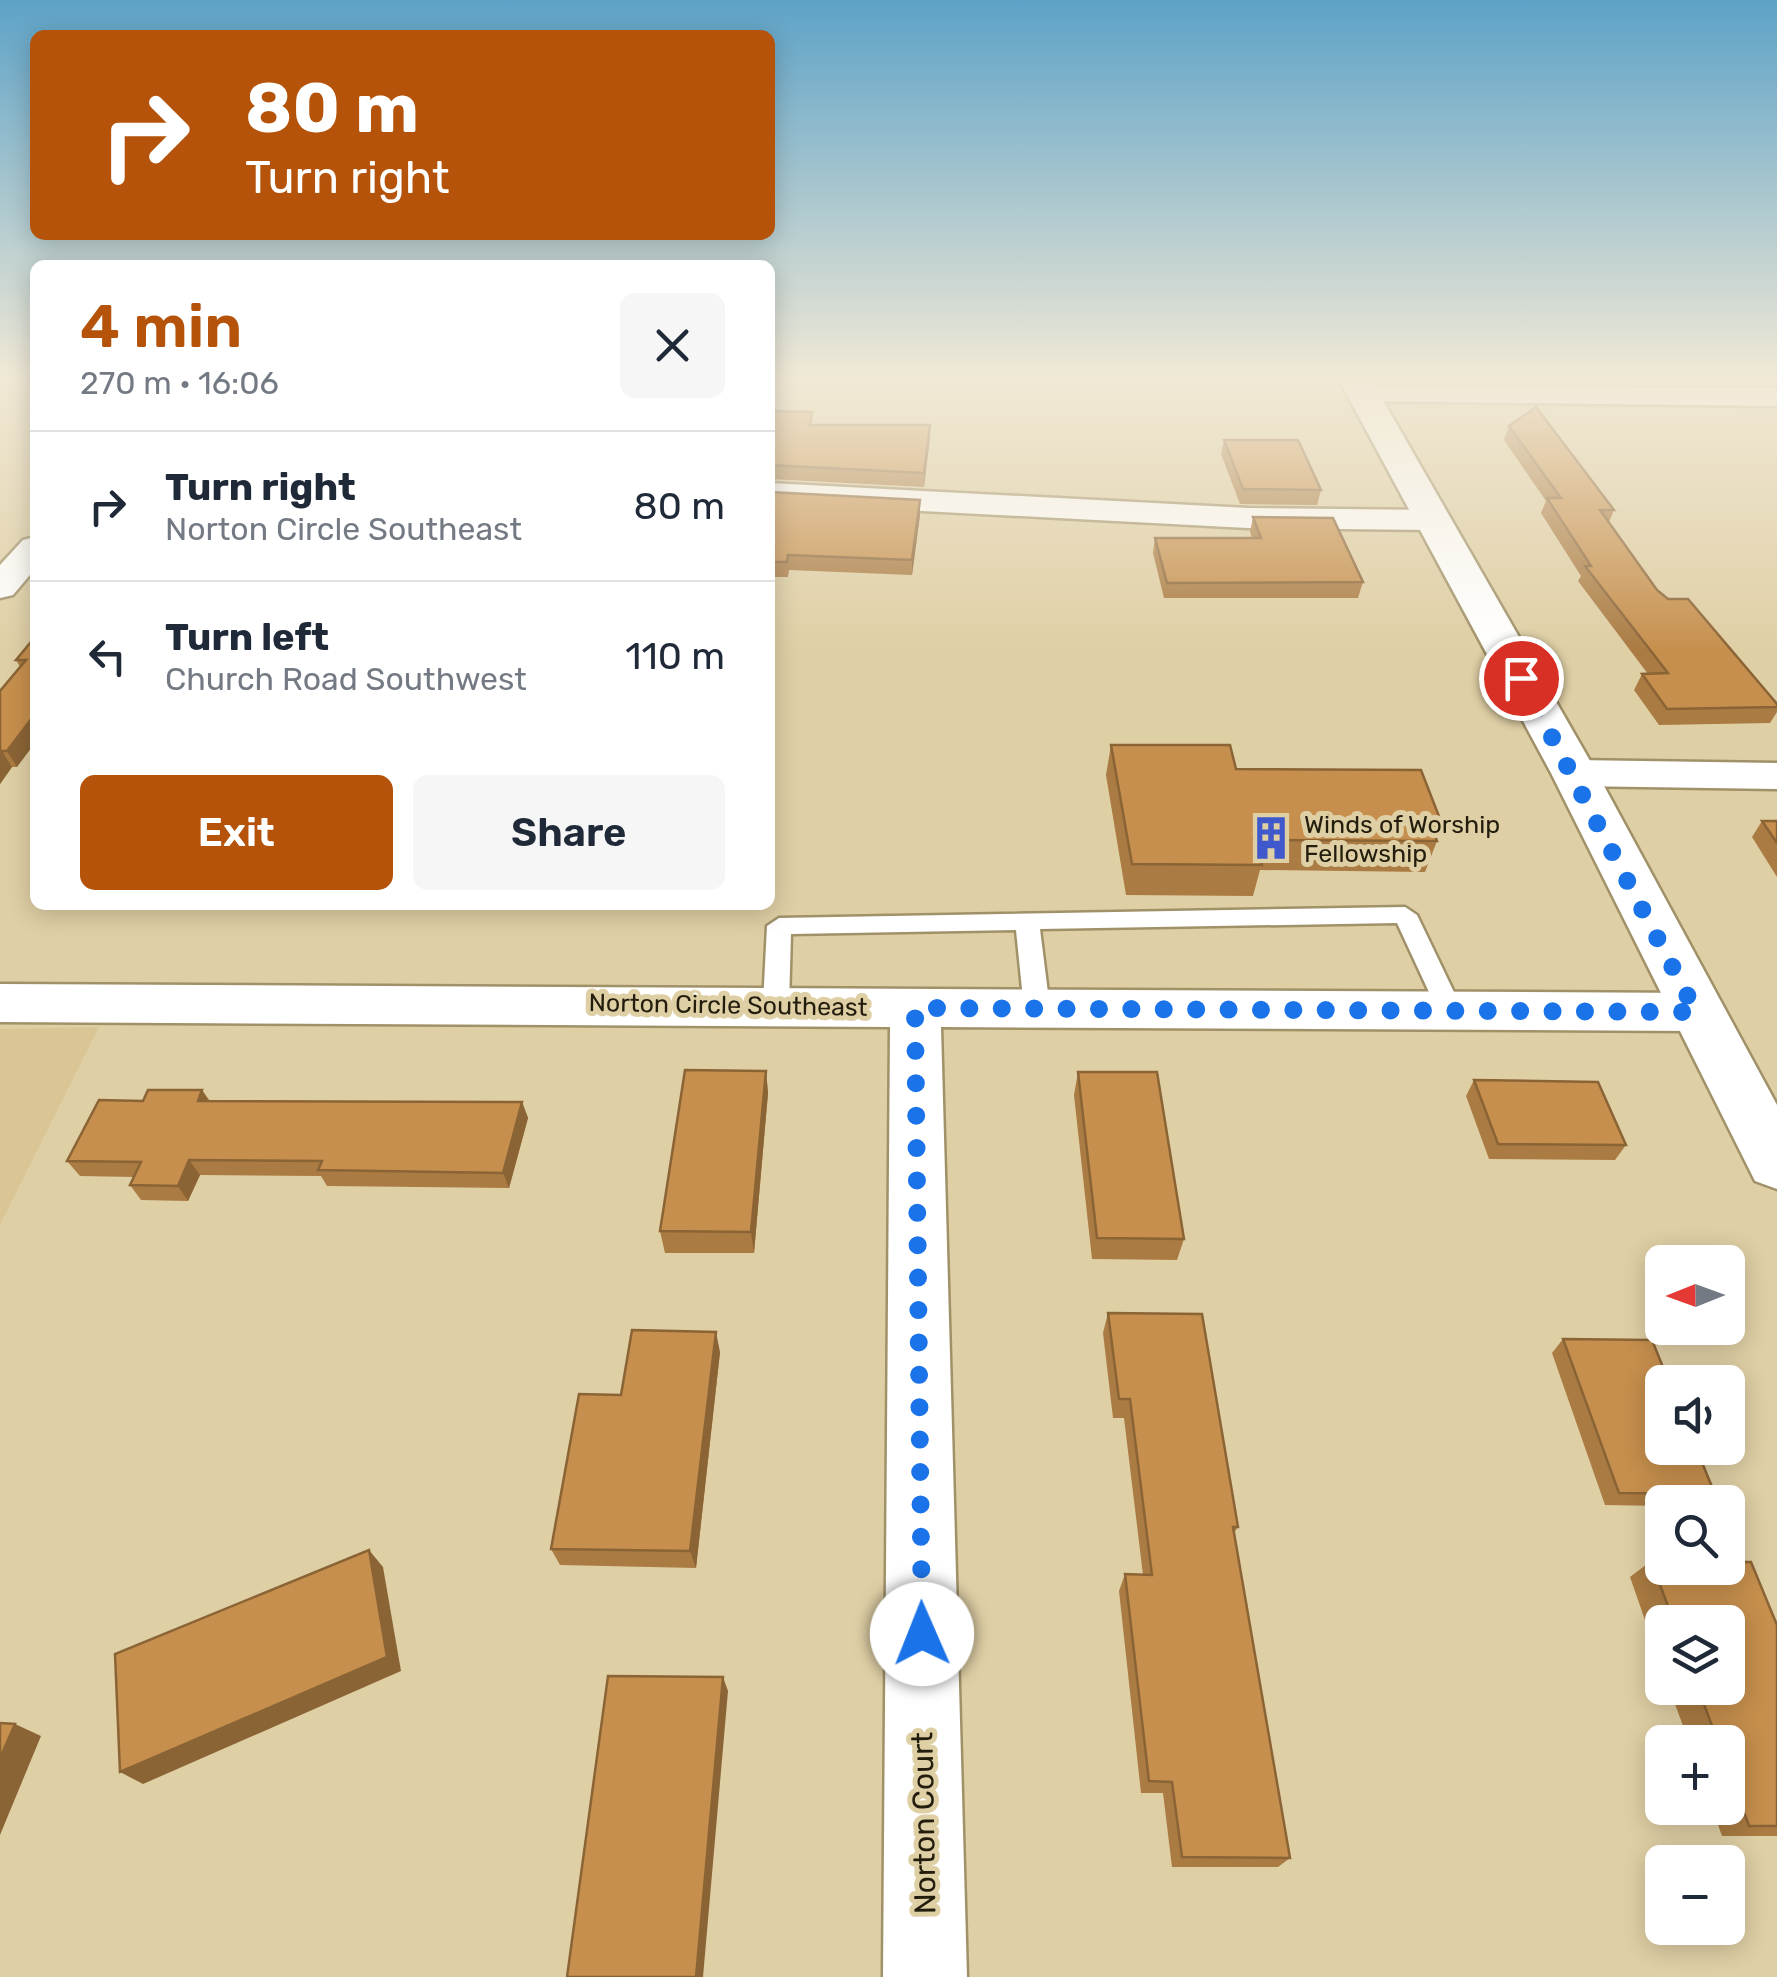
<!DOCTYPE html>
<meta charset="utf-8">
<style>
:root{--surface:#fff;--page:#f6f6f7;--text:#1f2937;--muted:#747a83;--line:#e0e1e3;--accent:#b45309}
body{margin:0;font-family:Rubik,sans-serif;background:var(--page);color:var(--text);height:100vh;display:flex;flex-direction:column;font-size:38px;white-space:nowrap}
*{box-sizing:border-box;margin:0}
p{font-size:32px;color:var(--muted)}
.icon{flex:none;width:55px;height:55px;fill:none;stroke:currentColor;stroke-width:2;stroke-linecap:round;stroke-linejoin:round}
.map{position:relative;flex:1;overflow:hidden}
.panel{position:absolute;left:30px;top:260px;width:745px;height:650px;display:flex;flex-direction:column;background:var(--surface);border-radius:15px;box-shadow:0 5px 25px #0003}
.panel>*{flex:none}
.banner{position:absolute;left:30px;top:30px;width:745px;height:210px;border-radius:15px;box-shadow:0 5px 25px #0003;background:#b45309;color:#fff;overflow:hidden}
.needle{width:65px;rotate:269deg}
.tools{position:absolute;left:1645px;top:1245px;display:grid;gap:20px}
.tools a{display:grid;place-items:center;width:100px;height:100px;border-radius:15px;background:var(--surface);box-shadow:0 5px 25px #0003;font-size:50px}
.pin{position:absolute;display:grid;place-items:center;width:85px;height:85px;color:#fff;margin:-42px;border:5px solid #fff;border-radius:50%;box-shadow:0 2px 10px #0007}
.me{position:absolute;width:110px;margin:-55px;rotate:359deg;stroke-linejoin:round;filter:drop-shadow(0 0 8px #0008)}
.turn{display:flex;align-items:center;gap:35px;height:210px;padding:0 50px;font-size:45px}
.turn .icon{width:130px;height:130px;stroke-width:2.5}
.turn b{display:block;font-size:70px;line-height:85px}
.round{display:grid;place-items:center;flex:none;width:105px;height:105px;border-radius:15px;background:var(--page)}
.headline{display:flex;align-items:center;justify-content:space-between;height:170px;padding:0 50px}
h1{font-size:60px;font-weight:600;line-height:75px;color:var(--accent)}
.action{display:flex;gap:20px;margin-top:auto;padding:20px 50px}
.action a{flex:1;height:115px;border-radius:15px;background:var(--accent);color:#fff;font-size:40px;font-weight:600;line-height:115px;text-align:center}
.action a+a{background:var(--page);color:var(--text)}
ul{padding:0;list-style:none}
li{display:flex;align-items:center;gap:30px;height:150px;padding:0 50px;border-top:2px solid var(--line)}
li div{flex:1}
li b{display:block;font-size:38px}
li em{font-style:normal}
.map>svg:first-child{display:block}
.built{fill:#dac695}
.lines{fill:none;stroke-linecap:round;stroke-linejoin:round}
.service-casing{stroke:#a09169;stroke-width:5}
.minor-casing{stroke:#a09169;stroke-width:5}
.tertiary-casing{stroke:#a09169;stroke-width:5}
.service{fill:#fff;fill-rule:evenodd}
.minor{fill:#fff;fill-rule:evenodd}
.tertiary{fill:#fff;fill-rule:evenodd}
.wall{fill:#aa7b42}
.shaded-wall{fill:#8b6436}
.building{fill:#c68f4d;stroke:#8b6436;stroke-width:2.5}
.route{stroke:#1a73e8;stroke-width:18;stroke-dasharray:0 32.4}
.labels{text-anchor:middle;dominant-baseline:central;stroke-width:10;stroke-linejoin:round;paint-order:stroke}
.poi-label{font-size:25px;fill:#231d0d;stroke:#dfcfa5;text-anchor:start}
.street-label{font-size:25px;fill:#231d0d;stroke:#dfcfa5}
.near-street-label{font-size:30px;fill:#231d0d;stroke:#dfcfa5}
</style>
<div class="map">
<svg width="1777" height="1977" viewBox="0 0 1777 1977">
<rect width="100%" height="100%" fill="#dfcfa5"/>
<path class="built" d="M 99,1027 L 0,1225 L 0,1029 Z"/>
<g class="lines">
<g class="service-casing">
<path id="service" d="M 1405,907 L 1417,915 L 1463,1011 L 1459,1018 L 1441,1018 L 1397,923 L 1040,929 L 1050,1009 L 1046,1016 L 1028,1016 L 1024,1009 L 1016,930 L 791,934 L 789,1004 L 785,1011 L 767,1011 L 763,1004 L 767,926 L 779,918 Z"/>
</g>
<g class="minor-casing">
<g id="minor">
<path d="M 1364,386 L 1777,388 L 1777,406 L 1354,401 L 1349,395 L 1354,389 Z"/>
<path d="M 770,483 L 1248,508 L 1433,510 L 1445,513 L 1450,520 L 1445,527 L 1433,530 L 1248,528 L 770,503 Z"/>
<path d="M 35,537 L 35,569 L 13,595 L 0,598 L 0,565 L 23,540 Z"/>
<path d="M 1574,760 L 1777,763 L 1777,789 L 1574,786 L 1559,782 L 1553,773 L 1559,764 Z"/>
<path d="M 0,984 L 1696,993 L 1714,998 L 1721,1012 L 1714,1026 L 1696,1031 L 941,1027 L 967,1977 L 883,1977 L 890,1027 L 0,1022 Z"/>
</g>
</g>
<g class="tertiary-casing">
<path id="tertiary" d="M 1337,376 L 1369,376 L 1597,773 L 1777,1105 L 1777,1189 L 1755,1181 L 1551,773 Z"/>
</g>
<use href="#service" class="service"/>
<use href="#minor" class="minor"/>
<use href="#tertiary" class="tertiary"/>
</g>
<g class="wall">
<path d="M 770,411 L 812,425 L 930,425 L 924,487 L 770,479 Z"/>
<path d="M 1509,426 L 1614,510 L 1609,522 L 1657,590 L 1777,704 L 1777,712 L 1770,723 L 1659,725 L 1634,690 L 1642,674 L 1648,674 L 1578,581 L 1581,576 L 1541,513 L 1546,501 L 1504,440 Z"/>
<path d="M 1224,440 L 1321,490 L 1317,505 L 1240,504 L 1221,454 Z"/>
<path d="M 770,492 L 920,500 L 920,515 L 912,575 L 789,570 L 788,577 L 770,577 Z"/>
<path d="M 1253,517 L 1363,582 L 1358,598 L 1164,598 L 1153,553 L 1155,538 L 1252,538 L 1250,532 Z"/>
<path d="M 35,637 L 17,767 L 12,767 L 0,784 L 0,691 L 20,667 L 16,660 Z"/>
<path d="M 1111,745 L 1236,769 L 1440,819 L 1434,833 L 1437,841 L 1425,872 L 1260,870 L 1253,896 L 1126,895 L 1106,775 Z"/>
<path d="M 1762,821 L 1777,821 L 1777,877 L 1752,837 Z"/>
<path d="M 766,1071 L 768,1093 L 754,1253 L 665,1253 L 660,1231 Z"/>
<path d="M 1078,1072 L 1184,1239 L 1177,1260 L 1092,1259 L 1074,1095 Z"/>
<path d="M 1474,1080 L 1626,1145 L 1615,1160 L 1489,1159 L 1466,1096 Z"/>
<path d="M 202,1090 L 210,1101 L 522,1102 L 528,1118 L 509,1188 L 327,1186 L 321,1176 L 200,1175 L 188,1201 L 141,1200 L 130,1185 L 134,1177 L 80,1176 L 67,1161 L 143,1101 Z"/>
<path d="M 1108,1313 L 1238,1527 L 1234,1533 L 1290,1858 L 1278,1867 L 1172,1867 L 1163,1793 L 1141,1793 L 1119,1591 L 1125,1574 L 1143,1575 L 1124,1418 L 1113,1418 L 1103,1333 Z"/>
<path d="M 1563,1339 L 1715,1494 L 1705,1502 L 1662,1502 L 1662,1506 L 1605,1505 L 1552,1353 Z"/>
<path d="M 720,1352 L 696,1568 L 560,1565 L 551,1549 Z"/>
<path d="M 1651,1561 L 1777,1625 L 1777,1836 L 1722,1836 L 1712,1808 L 1728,1808 L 1728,1742 L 1689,1742 L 1669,1688 L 1728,1688 L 1728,1622 L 1662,1622 L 1662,1669 L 1630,1577 Z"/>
</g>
<g class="shaded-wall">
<path d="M 930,425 L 930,439 L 924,487 L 924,473 Z"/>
<path d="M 920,500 L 920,515 L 912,575 L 912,560 Z"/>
<path d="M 35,714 L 35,743 L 17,767 L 7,751 Z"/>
<path d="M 2,751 L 12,767 L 0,784 L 0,754 Z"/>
<path d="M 766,1071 L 768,1093 L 754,1253 L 751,1232 Z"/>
<path d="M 202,1090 L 212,1106 L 198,1101 Z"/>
<path d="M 522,1102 L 528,1118 L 509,1188 L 503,1173 Z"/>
<path d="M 189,1160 L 200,1175 L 188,1201 L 178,1186 Z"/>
<path d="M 716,1332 L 720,1352 L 696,1568 L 690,1551 Z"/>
<path d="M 369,1550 L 383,1567 L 401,1671 L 143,1784 L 120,1772 Z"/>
<path d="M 723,1677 L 728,1691 L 703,1977 L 696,1977 Z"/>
<path d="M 15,1724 L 41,1736 L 0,1835 L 0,1758 Z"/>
</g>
<g class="building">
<path d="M 1536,407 L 1614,510 L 1600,510 L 1657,590 L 1668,599 L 1688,599 L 1777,704 L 1777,707 L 1667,709 L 1642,674 L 1668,673 L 1585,566 L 1591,566 L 1547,498 L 1561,498 L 1509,426 Z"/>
<path d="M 770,411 L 812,412 L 810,425 L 930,425 L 924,473 L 770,465 Z"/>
<path d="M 1224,440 L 1298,440 L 1321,490 L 1243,489 Z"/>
<path d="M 770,492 L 920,500 L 912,560 L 788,555 L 787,562 L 770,562 Z"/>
<path d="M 1253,517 L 1333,518 L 1363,582 L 1167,583 L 1155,538 L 1261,538 Z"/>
<path d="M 35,637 L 35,714 L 7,751 L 2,751 L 0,754 L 0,691 L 26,660 L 16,660 Z"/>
<path d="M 1111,745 L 1230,745 L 1236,769 L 1421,770 L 1440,819 L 1429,819 L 1437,841 L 1254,840 L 1262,865 L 1132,864 Z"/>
<path d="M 1762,821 L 1777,821 L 1777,843 Z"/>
<path d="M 685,1070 L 766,1071 L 751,1232 L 660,1231 Z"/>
<path d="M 1078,1072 L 1157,1072 L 1184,1239 L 1097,1238 Z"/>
<path d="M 1474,1080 L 1598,1082 L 1626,1145 L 1498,1144 Z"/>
<path d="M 148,1090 L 202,1090 L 198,1101 L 522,1102 L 503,1173 L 318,1170 L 322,1161 L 189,1160 L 178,1186 L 130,1185 L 141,1162 L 67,1161 L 99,1100 L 143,1101 Z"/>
<path d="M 1108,1313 L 1202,1314 L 1238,1527 L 1233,1527 L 1290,1858 L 1182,1857 L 1172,1782 L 1149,1781 L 1125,1574 L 1152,1575 L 1130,1399 L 1119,1399 Z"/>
<path d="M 632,1330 L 716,1332 L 690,1551 L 551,1549 L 579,1394 L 621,1395 Z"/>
<path d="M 1563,1339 L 1652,1340 L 1669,1382 L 1662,1382 L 1662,1448 L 1696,1448 L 1715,1494 L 1619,1493 Z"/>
<path d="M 369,1550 L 387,1657 L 120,1772 L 115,1654 Z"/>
<path d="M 1651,1561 L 1662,1561 L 1662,1568 L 1728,1568 L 1728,1562 L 1751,1562 L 1777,1625 L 1777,1826 L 1749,1826 L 1728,1767 L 1728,1742 L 1718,1742 L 1698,1688 L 1728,1688 L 1728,1622 L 1674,1622 Z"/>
<path d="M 608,1676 L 723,1677 L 696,1977 L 567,1977 Z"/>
<path d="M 0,1723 L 15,1724 L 0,1758 Z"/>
</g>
<linearGradient id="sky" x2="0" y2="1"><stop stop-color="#5da2c7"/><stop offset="0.58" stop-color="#f1e9d6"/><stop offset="1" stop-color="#f1e9d6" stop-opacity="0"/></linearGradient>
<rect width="1777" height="652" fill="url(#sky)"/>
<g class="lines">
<path class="route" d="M 922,1634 L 915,1008 L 1696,1012 L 1521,678"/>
</g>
<defs>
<g id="building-bare" transform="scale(3.45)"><path d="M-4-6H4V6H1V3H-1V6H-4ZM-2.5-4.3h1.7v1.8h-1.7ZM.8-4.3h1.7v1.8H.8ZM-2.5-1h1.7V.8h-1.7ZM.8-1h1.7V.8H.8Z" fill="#3f59cc" stroke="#dfcfa5" stroke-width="2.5" paint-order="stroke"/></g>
</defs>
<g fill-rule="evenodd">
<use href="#building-bare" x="1271" y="838"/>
</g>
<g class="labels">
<g class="poi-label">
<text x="1304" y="824">Winds of Worship<tspan x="1304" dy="29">Fellowship</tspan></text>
</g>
<g class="street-label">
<text transform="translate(728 1005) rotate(1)">Norton Circle Southeast</text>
</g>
<g class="near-street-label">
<text transform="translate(924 1823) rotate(-91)">Norton Court</text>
</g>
</g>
</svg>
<div class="tools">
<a><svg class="needle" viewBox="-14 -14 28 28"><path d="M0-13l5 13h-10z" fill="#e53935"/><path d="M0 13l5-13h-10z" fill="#747a83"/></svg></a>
<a><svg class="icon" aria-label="sound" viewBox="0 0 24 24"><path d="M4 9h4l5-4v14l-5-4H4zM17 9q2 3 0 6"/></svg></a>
<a><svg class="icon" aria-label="search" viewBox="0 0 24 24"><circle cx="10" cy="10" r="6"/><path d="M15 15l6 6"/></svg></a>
<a><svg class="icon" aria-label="layers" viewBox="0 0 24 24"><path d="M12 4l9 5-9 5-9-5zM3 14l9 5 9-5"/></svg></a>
<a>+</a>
<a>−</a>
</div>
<div class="pin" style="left:1521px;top:678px;background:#d93025"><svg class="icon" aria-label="arrive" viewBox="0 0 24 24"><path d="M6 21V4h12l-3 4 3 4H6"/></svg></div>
<svg class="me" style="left:922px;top:1634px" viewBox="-20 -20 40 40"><circle r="19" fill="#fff"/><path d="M0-13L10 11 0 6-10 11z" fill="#1a73e8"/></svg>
<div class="banner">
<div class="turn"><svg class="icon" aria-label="right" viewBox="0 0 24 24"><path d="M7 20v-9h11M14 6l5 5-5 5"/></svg><div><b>80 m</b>Turn right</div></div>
</div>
<section class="panel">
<div class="headline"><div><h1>4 min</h1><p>270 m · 16:06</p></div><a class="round"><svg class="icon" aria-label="close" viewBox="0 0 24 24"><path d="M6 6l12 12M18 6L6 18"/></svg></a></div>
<ul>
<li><svg class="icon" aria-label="right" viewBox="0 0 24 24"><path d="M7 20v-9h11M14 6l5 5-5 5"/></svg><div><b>Turn right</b><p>Norton Circle Southeast</p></div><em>80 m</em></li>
<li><svg class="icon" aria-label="left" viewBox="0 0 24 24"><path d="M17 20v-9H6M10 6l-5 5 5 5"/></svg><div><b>Turn left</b><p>Church Road Southwest</p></div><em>110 m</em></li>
</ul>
<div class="action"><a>Exit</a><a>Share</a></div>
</section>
</div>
